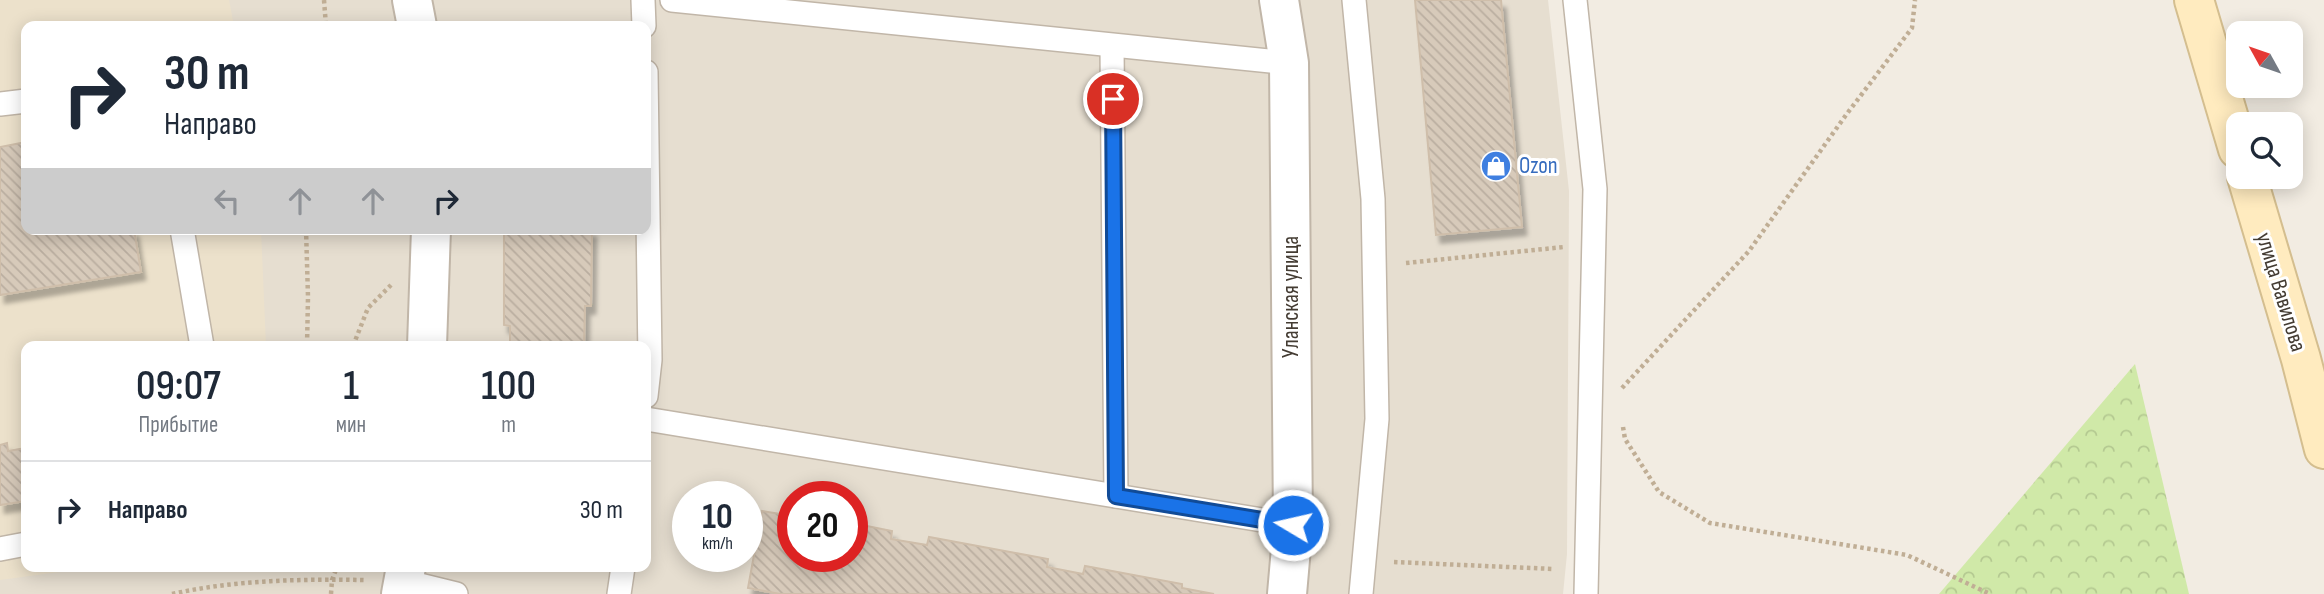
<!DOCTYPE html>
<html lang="ru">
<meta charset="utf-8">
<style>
:root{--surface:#fff;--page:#f6f6f7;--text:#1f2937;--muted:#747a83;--line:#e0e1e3}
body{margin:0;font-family:"Sofia Sans Condensed",sans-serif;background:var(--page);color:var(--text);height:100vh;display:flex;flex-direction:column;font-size:26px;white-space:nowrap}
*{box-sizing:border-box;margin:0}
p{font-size:23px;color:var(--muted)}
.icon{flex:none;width:38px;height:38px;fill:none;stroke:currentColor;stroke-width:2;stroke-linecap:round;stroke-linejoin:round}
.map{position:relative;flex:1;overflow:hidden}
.panel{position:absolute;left:21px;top:341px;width:630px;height:231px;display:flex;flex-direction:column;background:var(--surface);border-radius:14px;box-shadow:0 4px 18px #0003}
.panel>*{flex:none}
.guide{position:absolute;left:21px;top:21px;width:630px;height:214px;border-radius:14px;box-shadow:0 4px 18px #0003;background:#fff;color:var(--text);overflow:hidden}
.needle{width:46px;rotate:310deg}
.controls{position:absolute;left:2226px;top:21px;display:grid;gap:14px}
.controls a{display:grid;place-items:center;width:77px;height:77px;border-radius:14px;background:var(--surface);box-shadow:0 4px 18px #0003;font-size:35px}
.speed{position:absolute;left:672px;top:481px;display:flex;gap:14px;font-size:35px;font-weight:700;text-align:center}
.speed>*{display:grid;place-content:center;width:91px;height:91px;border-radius:50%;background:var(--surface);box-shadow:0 4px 18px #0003;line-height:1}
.speed small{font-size:18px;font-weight:400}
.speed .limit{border:10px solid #d22;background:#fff;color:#111}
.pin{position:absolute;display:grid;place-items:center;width:60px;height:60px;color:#fff;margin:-30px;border:4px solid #fff;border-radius:50%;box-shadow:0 2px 7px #0007}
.me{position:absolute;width:77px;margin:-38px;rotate:279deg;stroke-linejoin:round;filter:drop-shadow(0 0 5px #0008)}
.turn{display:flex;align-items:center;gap:24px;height:147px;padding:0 28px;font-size:32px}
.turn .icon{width:91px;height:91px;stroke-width:2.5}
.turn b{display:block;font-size:49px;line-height:60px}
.lanes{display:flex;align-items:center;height:66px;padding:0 28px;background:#0003;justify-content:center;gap:35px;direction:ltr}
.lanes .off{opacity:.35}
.eta{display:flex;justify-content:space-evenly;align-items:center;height:119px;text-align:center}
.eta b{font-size:42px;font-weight:600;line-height:49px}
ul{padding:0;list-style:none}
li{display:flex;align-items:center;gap:21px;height:98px;padding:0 28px;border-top:2px solid var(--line)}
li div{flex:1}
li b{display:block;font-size:26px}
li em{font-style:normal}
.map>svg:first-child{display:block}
.residential{fill:#e6ded0;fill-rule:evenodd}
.education{fill:#ece1cb}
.park{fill:url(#park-crowns)}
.building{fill:url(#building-back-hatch);stroke:#cfbeaa;stroke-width:2;filter:url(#shadow)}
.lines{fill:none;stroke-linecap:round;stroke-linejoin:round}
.lane-casing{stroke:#c1b6a8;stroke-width:26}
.street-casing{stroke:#c1b6a8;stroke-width:42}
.secondary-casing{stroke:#d4be8f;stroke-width:42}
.path{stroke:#c0ae95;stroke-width:4.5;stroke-dasharray:3.5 3.5;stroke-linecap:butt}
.lane{stroke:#fff;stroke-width:23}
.street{stroke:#fff;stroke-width:38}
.secondary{stroke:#ffebbf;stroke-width:38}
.route-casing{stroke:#114b97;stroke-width:18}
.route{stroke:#1a73e8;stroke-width:12}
.labels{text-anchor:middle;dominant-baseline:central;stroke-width:6;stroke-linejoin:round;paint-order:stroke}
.shop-label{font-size:23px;fill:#366cbe;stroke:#fff;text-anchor:start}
.street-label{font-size:23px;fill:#443c33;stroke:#fff}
</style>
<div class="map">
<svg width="2324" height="594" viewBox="0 0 2324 594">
<defs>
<pattern id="park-crowns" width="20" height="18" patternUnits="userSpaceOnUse" patternTransform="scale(1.75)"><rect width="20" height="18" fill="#d0e9a8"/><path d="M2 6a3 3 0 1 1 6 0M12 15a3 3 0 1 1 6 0" fill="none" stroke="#b4c991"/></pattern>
<pattern id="building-back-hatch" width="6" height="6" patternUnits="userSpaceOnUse" patternTransform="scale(1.75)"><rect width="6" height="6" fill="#d7caba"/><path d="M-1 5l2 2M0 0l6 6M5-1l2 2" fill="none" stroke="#baaea0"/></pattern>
<filter id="shadow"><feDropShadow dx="4.5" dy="8" stdDeviation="2" flood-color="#0004"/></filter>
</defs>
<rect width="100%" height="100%" fill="#f2ece2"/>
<path class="residential" d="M 0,0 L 1548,0 L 1569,191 L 1567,554 L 1563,594 L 0,594 ZM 26,26 L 646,26 L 646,229 L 26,229 ZM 26,346 L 646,346 L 646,567 L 26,567 ZM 688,497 L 747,497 L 747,556 L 688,556 ZM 793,497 L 852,497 L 852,556 L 793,556 Z"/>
<path class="education" d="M 0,0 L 229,0 L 234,26 L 26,26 L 26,229 L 261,229 L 266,346 L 26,346 L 26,567 L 207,567 L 74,570 L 0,580 Z"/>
<path class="park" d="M 2135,364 L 2189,594 L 1939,594 Z"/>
<g class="building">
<path d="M 1415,0 L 1501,0 L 1522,227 L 1436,235 Z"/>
<path d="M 26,142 L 26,229 L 134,229 L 141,272 L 0,295 L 0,147 Z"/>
<path d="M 504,229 L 592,229 L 591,306 L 585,306 L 584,346 L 510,346 L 510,326 L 504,325 Z"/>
<path d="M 7,443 L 8,451 L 26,448 L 26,501 L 0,505 L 0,445 Z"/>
<path d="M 762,511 L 793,516 L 793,556 L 852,556 L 852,523 L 892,531 L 891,539 L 927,545 L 929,537 L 1048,559 L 1047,567 L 1083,574 L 1085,566 L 1182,584 L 1182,588 L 1214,594 L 780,594 L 748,588 Z"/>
</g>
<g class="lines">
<g class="lane-casing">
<g id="lane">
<path d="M 643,0 L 644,26"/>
<path d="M 672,0 L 1289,63"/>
<path d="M 1354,0 L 1373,199 L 1377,419 L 1361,594"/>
<path d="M 1575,0 L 1595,189 L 1586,594"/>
<path d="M 1112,46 L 1116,496"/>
<path d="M 646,72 L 650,360 L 646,396"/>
<path d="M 0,104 L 26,101"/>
<path d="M 182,229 L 202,346"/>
<path d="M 646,419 L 1293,525"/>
<path d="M 0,549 L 26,544"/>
<path d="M 403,581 L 456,594"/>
<path d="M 619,594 L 623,567"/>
</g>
</g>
<g class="street-casing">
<g id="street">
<path d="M 412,0 L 417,26"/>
<path d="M 1279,0 L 1289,63 L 1293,525 L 1287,594"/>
<path d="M 427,346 L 431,229"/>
<path d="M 401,594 L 406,567"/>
</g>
</g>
<g class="secondary-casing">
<g id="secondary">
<path d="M 2194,0 L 2238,149"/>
<path d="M 2247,177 L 2301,359 L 2324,449"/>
</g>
</g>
<g class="path">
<path d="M 324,0 L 326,26"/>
<path d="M 360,26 L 377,24"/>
<path d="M 306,229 L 308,297 L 307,346"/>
<path d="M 1406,263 L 1564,247"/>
<path d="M 353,346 L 368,308 L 391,285"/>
<path d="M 1622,388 L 1749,251 L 1846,115 L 1912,28 L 1915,0"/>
<path d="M 1623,427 L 1625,439 L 1659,492 L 1710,523 L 1907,555 L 1990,594"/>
<path d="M 1394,562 L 1554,569"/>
<path d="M 172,594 C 235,580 300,579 364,580"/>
<path d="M 331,594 L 332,580 L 337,567"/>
</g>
<use href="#lane" class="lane"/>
<use href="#street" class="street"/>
<use href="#secondary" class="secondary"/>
</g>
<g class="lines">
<g class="route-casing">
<path id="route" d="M 1113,99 L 1116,496 L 1293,525"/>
</g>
<use href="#route" class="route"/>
</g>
<defs>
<g id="shop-disc" transform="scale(1.575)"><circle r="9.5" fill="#3f7fe0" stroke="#fff"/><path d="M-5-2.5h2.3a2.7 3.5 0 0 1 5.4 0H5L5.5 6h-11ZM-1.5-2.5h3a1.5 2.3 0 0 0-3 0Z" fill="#fff"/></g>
</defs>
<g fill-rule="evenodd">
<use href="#shop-disc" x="1496" y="166"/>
</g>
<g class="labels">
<g class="shop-label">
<text x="1519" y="166">Ozon</text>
</g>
<g class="street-label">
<text transform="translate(2281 292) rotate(73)">улица Вавилова</text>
<text transform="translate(1291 297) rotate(-90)">Уланская улица</text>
</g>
</g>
</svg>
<div class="controls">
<a><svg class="needle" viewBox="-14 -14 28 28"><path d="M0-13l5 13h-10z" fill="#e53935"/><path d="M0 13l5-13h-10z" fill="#747a83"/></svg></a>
<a><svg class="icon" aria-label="search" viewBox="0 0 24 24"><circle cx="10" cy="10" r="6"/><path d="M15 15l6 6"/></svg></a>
</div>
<div class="speed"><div>10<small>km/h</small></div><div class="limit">20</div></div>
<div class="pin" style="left:1113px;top:99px;background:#d93025"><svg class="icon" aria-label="arrive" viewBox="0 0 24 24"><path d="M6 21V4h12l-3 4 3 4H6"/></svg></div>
<svg class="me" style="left:1293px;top:525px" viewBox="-20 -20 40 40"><circle r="17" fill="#1a73e8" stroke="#fff" stroke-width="3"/><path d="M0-11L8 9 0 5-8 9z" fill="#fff"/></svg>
<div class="guide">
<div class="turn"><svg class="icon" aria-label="right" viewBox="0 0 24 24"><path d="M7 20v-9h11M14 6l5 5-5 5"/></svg><div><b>30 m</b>Направо</div></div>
<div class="lanes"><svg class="icon off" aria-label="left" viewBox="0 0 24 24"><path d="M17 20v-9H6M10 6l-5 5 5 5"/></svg><svg class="icon off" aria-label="ahead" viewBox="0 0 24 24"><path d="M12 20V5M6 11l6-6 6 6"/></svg><svg class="icon off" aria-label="ahead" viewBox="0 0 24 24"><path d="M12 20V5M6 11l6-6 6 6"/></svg><svg class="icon" aria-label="right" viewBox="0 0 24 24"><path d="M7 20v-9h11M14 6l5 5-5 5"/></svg></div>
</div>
<section class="panel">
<div class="eta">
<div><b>09:07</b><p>Прибытие</p></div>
<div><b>1</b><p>мин</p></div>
<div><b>100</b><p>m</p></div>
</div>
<ul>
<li><svg class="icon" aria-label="right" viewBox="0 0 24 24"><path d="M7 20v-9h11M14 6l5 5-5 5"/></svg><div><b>Направо</b></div><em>30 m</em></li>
</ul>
</section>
</div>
